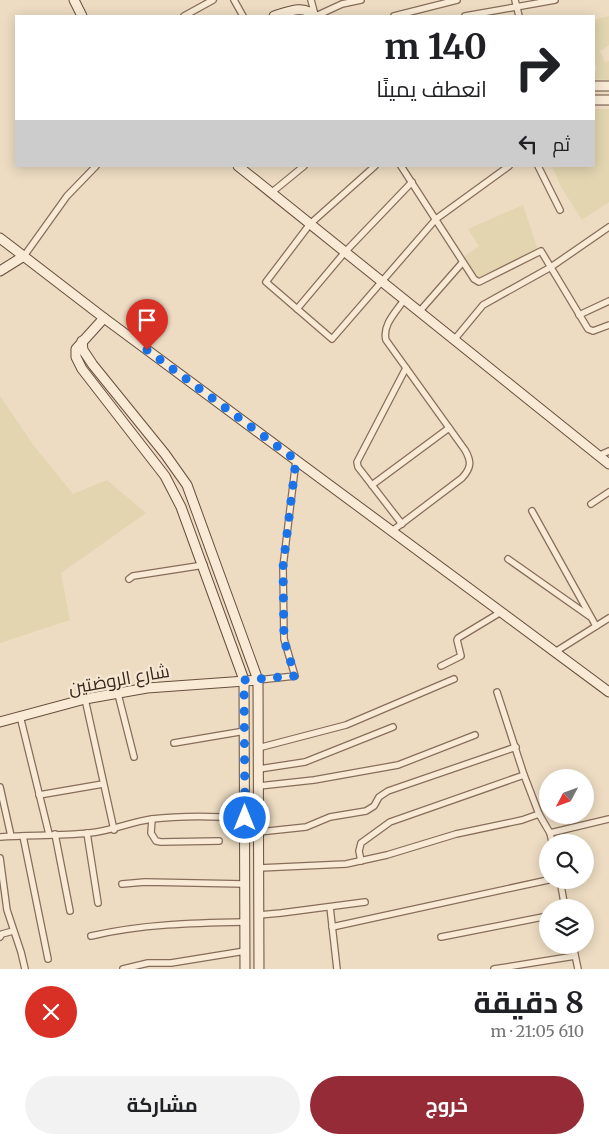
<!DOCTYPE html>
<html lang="ar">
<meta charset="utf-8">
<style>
:root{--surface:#fff;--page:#f2f2f2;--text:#202124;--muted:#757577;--accent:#952b36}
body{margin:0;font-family:Merriweather,Cairo,serif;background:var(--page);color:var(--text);direction:rtl;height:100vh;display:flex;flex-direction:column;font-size:19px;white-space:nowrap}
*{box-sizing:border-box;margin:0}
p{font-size:16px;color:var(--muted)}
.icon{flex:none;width:28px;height:28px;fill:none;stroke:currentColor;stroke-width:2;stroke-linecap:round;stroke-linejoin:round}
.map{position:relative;height:969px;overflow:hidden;direction:ltr}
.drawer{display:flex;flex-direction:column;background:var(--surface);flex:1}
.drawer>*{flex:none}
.banner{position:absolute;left:15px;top:15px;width:580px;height:152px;border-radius:0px;box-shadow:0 2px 12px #0003;direction:rtl;background:#fff;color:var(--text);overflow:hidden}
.needle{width:32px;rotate:229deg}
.buttons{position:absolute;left:539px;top:769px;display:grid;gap:10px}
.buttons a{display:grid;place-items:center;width:55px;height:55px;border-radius:50%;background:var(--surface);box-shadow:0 2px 12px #0003;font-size:25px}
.pin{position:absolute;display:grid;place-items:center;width:42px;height:42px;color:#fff;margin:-51px -21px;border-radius:50% 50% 50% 0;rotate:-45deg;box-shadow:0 0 5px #0007}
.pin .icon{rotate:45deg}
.me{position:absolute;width:55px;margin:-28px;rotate:0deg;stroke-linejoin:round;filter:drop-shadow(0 0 4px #0008)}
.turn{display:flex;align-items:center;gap:18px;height:105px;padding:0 25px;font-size:22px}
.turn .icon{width:65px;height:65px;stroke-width:2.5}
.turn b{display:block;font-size:35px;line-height:42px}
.then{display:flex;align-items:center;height:48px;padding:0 25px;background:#0003;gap:10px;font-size:19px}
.round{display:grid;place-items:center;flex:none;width:52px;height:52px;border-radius:26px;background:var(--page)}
.headline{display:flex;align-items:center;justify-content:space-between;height:85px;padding:0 25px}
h1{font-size:30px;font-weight:700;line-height:38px}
.primary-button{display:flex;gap:10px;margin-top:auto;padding:10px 25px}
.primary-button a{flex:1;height:58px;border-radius:30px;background:var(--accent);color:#fff;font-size:20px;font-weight:700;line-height:58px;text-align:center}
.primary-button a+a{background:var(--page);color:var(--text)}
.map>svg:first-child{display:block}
.farmland{fill:#e3d5b0}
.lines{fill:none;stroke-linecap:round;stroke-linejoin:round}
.street-casing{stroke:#876d5a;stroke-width:8}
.secondary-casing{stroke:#684e3d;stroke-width:11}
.street{stroke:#f8ead5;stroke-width:5.5}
.secondary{stroke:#f8ead5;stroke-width:9}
.route{stroke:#1a73e8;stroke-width:9;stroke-dasharray:0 16.2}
.labels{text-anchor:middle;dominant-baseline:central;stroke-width:4.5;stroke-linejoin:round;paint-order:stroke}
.street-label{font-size:18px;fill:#37271e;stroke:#f5e7d2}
</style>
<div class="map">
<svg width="609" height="969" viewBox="0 0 609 969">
<rect width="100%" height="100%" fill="#eddcc2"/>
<g class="farmland">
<path d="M 609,16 L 609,45 L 600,51 L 605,62 L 609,61 L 609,80 L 594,79 L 594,71 L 597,71 L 594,54 L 594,20 Z"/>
<path d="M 594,109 L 609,109 L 609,202 L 582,220 L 561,187 L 552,166 L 594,166 Z"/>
<path d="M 523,205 L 538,250 L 477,278 L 463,257 L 479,246 L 468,229 Z"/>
<path d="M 0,396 L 34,446 L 73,494 L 107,480 L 146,513 L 61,573 L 70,620 L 0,643 Z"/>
</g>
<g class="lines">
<g class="street-casing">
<g id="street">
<path d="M 234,0 L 243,16"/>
<path d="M 311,0 L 315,15"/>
<path d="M 515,0 L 519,16"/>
<path d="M 184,16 L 213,0"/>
<path d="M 316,16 L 342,4 L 361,0"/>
<path d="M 394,16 L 457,0"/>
<path d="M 465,16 L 555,0"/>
<path d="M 375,166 L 310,224 L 266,282 L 332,339 L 436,219 L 509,166"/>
<path d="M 401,166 L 474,279 L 479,282 L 541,251 L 588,329 L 593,331 L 609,325"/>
<path d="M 538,166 L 560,210"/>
<path d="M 271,193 L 304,166"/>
<path d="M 24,256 L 67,196 L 96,166"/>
<path d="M 297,309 L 345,252 L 412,182"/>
<path d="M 419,312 L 462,263"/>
<path d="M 579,315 L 609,301"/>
<path d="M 454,340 L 483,305 L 551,267 L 609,227"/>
<path d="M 598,456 L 609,451"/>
<path d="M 372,485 L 449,428"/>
<path d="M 591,504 L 609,492"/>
<path d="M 532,511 L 596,626"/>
<path d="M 402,524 L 358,467 L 357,462 L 406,368"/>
<path d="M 392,531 L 462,478 C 471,468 472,462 465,450 L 386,340 C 382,325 396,312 404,300"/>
<path d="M 508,559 L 589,616"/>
<path d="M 129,579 L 133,576 L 204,565"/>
<path d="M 555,652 L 609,618"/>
<path d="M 441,666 L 461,656 L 457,640 L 458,638 L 501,612"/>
<path d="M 258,680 L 295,676 L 284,639 L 283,567 L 296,460"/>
<path d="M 497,692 L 524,775 L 539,814 L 550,833 L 552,842"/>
<path d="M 118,694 L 134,757"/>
<path d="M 85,699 L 114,830"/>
<path d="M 20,716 L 49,834"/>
<path d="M 174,743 L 245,731"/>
<path d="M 258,748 L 346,725 L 454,679"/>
<path d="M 259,769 L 305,762 L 393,727"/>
<path d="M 259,786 L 314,780 L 398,765 L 475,735"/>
<path d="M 0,787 L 11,836"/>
<path d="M 39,795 L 103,784"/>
<path d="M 152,819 L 151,833 L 156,841 L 161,842 L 219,841"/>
<path d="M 259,832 L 306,827 L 330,817 L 366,811 L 374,806 L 379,797 L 388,791 L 516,747"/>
<path d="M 87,833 L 98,903"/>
<path d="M 550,833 L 609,819"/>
<path d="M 55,834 L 70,911"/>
<path d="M 23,836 L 48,959"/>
<path d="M 0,837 C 29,835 59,836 89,833 C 111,831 130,822 152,819 C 183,815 214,816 245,818"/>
<path d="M 0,858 L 7,910 L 21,952 L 25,969"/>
<path d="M 361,861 L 359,851 L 361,843 L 390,822 L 524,775"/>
<path d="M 259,868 L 346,864 L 387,855 L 456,834 L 522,820 L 539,814"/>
<path d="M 560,880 L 565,908"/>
<path d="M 122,884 L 145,882 L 245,884"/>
<path d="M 330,907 L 337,969"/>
<path d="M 259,915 L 281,913 L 365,902"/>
<path d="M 332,927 L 548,880"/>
<path d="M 91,936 C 142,924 193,923 245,922"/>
<path d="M 0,937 L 2,934 L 13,931"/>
<path d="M 441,937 L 548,916"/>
<path d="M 573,945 L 578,969"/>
<path d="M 123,969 L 148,963 L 171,963 L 245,951"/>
<path d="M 494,969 L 575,956"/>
</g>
</g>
<g class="secondary-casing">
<g id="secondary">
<path d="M 74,0 L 82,16"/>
<path d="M 274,16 C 288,12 303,4 315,16"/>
<path d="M 594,86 L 609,86"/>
<path d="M 594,100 L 609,100"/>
<path d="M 238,166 L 609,464"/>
<path d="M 0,238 L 104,318 L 609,692"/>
<path d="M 0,271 L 24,256"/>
<path d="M 104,318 L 76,349 L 76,357 L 82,369 L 165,476 L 181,507 L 244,680 L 245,969"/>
<path d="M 82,341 L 83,350 L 93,365 L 165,454 L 187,485 L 258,680 L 259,969"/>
<path d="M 0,722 L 85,699 L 147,688 L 258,680"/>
</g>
</g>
<use href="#street" class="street"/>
<use href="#secondary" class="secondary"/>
</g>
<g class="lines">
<path class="route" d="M 147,350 L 296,460 L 283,567 L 284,640 L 295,676 L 244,680 L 245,818"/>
</g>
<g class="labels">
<g class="street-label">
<text transform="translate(119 679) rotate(-10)">شارع الروضتين</text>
</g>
</g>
</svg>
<div class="buttons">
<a><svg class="needle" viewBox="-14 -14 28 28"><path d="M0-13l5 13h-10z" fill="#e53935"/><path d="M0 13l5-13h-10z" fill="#757577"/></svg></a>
<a><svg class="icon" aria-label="search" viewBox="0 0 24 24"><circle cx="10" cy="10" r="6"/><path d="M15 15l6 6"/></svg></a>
<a><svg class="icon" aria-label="layers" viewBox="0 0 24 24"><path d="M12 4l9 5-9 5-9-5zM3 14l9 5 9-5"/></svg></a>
</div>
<div class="pin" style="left:147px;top:350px;background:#d93025"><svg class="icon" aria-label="arrive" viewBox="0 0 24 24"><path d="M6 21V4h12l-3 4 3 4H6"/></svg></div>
<svg class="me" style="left:245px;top:818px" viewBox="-20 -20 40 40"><circle r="17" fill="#1a73e8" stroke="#fff" stroke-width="3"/><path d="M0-11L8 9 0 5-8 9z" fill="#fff"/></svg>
<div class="banner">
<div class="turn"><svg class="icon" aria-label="right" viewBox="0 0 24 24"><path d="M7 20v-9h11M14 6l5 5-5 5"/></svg><div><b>140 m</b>انعطف يمينًا</div></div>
<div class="then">ثم<svg class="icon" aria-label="left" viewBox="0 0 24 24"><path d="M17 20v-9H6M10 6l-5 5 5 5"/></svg></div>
</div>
</div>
<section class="drawer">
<div class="headline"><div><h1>8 دقيقة</h1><p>610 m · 21:05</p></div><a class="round" style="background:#d93025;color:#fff"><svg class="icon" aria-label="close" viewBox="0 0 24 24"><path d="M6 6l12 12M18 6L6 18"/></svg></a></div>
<div class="primary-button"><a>خروج</a><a>مشاركة</a></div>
</section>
